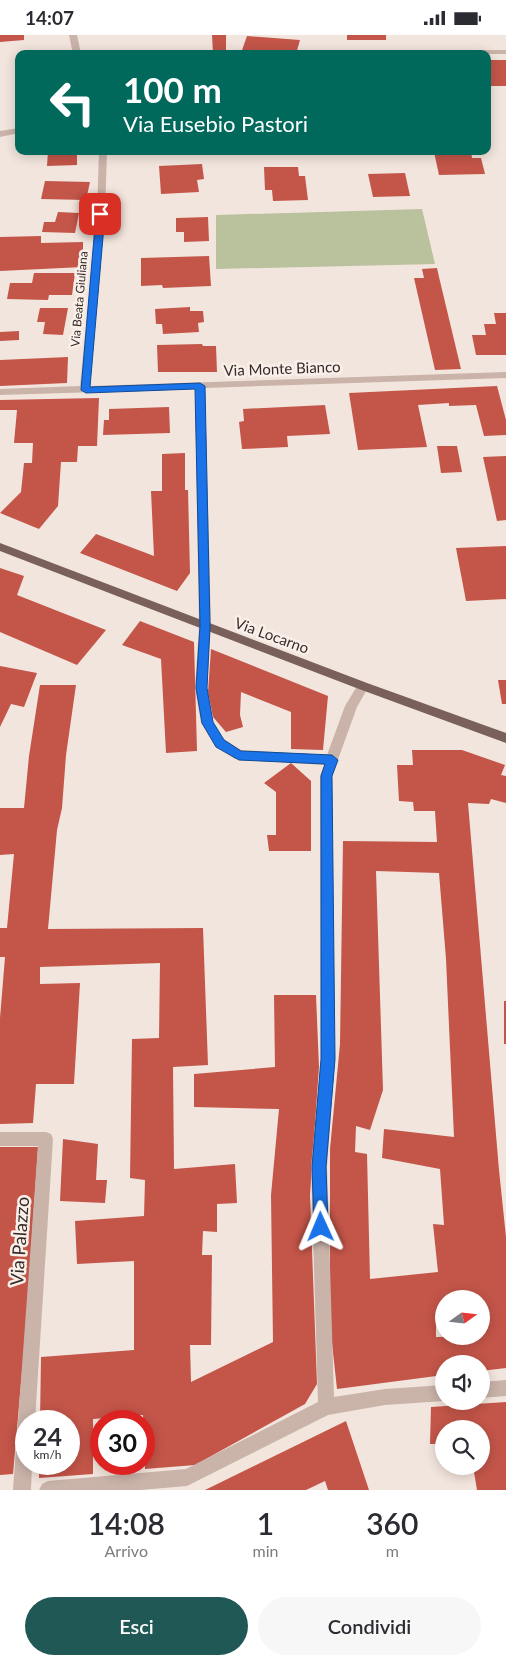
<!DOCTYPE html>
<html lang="it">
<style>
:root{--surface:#fff;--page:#f7f7f7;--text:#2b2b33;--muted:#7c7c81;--accent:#1f5854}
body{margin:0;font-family:Lato,sans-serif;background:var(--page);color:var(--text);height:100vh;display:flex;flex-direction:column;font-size:19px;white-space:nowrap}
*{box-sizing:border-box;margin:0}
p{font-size:16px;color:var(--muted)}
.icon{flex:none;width:28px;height:28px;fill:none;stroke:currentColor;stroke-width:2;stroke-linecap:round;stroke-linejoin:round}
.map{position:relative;height:1455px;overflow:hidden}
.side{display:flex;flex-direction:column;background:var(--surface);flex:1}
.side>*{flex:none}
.hud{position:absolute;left:15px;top:15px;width:476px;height:105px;border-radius:10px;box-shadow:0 2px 12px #0003;background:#00695c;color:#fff;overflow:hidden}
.needle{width:32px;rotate:75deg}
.controls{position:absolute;left:435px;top:1255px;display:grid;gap:10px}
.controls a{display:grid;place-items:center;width:55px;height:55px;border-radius:50%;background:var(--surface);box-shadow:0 2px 12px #0003;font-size:25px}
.speed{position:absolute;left:15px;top:1375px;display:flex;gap:10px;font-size:25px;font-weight:700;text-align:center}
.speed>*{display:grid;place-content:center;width:65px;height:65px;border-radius:50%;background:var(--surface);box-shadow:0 2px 12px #0003;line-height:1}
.speed small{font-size:12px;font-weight:400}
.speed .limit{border:8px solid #d22;background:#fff;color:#111}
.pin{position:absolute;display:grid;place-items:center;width:42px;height:42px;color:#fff;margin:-21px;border-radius:10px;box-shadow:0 2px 8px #0006}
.me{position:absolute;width:55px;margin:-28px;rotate:359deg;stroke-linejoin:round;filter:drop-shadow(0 0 4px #0008)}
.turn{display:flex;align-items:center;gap:18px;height:105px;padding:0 25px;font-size:22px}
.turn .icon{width:65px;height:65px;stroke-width:2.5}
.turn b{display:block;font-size:35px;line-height:42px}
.eta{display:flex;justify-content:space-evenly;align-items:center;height:85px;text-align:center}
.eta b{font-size:30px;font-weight:600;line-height:35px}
.button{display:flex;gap:10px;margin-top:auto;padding:10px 25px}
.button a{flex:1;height:58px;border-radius:30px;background:var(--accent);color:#fff;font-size:20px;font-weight:600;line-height:58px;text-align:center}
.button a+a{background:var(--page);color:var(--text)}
.status{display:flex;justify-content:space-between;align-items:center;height:35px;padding:0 25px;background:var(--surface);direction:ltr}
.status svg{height:14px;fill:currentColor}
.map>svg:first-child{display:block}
.green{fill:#bac19d}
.building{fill:#c45549;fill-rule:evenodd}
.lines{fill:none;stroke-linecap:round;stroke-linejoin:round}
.minor{fill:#cab3a9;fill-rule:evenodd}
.major{fill:#79605a;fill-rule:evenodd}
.route{fill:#1a73e8;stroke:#114b97}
.labels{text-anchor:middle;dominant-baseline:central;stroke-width:5;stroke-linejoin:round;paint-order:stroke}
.far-street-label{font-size:12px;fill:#372b29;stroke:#faf0ea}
.street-label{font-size:15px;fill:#372b29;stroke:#faf0ea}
.near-street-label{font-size:18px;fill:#372b29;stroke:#faf0ea}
</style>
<div class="status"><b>14:07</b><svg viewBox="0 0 49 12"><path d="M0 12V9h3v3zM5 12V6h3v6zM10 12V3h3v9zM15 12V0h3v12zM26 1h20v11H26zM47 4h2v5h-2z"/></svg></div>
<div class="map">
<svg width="506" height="1455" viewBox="0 0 506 1455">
<rect width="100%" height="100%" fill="#f2e5dd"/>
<path class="green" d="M 422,174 L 435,229 L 216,234 L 216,180 Z"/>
<g class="building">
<path d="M 0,0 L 24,0 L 24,5 L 0,7 Z"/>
<path d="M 212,0 L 226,0 L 226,19 L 213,19 Z"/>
<rect x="347" y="0" width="39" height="5"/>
<path d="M 247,1 L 300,5 L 296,19 L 241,18 Z"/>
<path d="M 488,25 L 506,25 L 506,51 L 490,51 L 491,54 L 488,54 Z"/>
<path d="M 48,116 L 88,116 L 88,119 L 77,119 L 77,130 L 47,131 Z"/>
<path d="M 471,116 L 472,123 L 481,123 L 485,139 L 439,140 L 434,117 Z"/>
<path d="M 202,129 L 204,144 L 197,145 L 199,157 L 161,159 L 159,131 Z"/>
<path d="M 264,132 L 298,132 L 299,141 L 305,141 L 308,165 L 273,166 L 272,155 L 265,155 Z"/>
<path d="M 405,138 L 410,161 L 373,162 L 368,139 Z"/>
<path d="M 45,146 L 90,147 L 86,165 L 41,164 Z"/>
<path d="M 58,177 L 79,178 L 75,198 L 42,197 L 44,187 L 55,187 Z"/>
<path d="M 208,182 L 209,206 L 184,207 L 184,197 L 176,197 L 176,183 Z"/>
<path d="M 41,201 L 41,208 L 83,207 L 83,232 L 0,236 L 0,202 Z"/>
<path d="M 209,221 L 211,251 L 163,253 L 162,250 L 141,251 L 141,223 Z"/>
<path d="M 437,233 L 439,242 L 461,334 L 435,335 L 414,243 L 424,243 L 422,234 Z"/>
<path d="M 34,238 L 75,238 L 72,260 L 49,260 L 48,265 L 7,264 L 10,248 L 32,248 Z"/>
<path d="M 190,272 L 190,276 L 203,276 L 204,287 L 198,288 L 199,297 L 163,299 L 162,289 L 156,289 L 155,274 Z"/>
<path d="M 40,273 L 68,273 L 63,300 L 43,299 L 45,287 L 37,287 Z"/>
<path d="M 494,278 L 506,278 L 506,320 L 476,320 L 472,300 L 486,300 L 484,289 L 496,289 Z"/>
<path d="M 19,296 L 19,305 L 0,306 L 0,297 Z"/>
<path d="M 202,309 L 203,311 L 216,311 L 217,337 L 158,337 L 157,310 Z"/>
<path d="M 68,322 L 67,348 L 0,351 L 0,325 Z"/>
<path d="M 497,351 L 506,385 L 506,400 L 484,401 L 476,370 L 449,371 L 449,368 L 418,370 L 427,412 L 358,415 L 349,358 Z"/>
<path d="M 99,363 L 97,411 L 78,411 L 77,427 L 61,427 L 58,471 L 39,494 L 0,478 L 21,457 L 24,428 L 32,428 L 33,408 L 14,408 L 17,375 L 0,375 L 0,365 Z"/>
<path d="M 325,370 L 330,399 L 287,401 L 288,412 L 242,414 L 239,387 L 244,386 L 243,374 Z"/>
<path d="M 169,372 L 170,398 L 103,400 L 104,385 L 109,385 L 109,374 Z"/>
<path d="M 437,411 L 457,411 L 462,437 L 441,438 Z"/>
<path d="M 185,418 L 185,455 L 188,455 L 190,538 L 177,556 L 80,518 L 96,499 L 154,521 L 151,456 L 162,456 L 162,419 Z"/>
<path d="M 506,421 L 506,485 L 497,486 L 483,422 Z"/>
<path d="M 506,511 L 506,564 L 466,566 L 456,513 Z"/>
<path d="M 0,533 L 24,541 L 17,560 L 106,595 L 77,630 L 0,597 Z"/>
<path d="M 140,586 L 194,607 L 197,716 L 166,718 L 161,624 L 122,610 Z"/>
<path d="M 211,614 L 328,661 L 323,715 L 291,714 L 291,677 L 241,657 L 240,680 L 243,692 L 226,697 L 213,682 L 208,657 Z"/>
<path d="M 0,631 L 37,638 L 24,672 L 11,669 L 0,692 Z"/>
<path d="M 498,645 L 506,645 L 506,669 L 502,669 Z"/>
<path d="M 40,650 L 76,650 L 66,720 L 62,773 L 57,795 L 48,894 L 203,893 L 208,1030 L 173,1032 L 174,1134 L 235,1129 L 237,1168 L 217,1169 L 217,1197 L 203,1196 L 202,1220 L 212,1220 L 211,1310 L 190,1310 L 191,1347 L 273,1307 L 271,1160 L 279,1074 L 194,1072 L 194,1039 L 275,1032 L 274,960 L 316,960 L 319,1032 L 310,1160 L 317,1349 L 305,1369 L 195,1430 L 145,1434 L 143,1380 L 93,1384 L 93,1439 L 39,1443 L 39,1429 L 69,1429 L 69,1386 L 40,1386 L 41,1322 L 134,1315 L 134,1226 L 77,1229 L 75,1186 L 144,1181 L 145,1145 L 130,1143 L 132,1004 L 159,1003 L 160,928 L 40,932 L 40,949 L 80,948 L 74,1049 L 36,1049 L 33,1088 L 0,1089 L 0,983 L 5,922 L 0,922 L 0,893 L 7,893 L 14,819 L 0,820 L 0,773 L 24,773 L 29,721 Z"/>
<path d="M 412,715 L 462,715 L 505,730 L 501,740 L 506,741 L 506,768 L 491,764 L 489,769 L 468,768 L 499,1135 L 506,1202 L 506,1333 L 481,1336 L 481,1329 L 444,1329 L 444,1340 L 337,1354 L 330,1290 L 330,1114 L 340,1009 L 343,806 L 437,807 L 435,776 L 414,776 L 413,767 L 399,766 L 397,730 L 413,730 ZM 376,836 L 439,838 L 446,924 L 454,1102 L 384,1094 L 382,1123 L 440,1134 L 444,1190 L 433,1189 L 438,1237 L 370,1244 L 367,1119 L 355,1117 L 356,1091 L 370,1095 L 383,1055 ZM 444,1264 L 481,1264 L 481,1301 L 436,1302 L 436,1276 L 444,1275 Z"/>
<path d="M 291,728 L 311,746 L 311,816 L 269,816 L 267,800 L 276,800 L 276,757 L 264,748 Z"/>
<rect x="504" y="966" width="2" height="43"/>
<path d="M 63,1104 L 98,1109 L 96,1145 L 107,1145 L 105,1168 L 60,1166 Z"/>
<path d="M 0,1112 L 38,1112 L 26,1291 L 13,1439 L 0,1440 Z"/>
<path d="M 506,1367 L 506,1455 L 477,1455 L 473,1431 L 481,1431 L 481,1394 L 444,1394 L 444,1409 L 430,1409 L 431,1372 Z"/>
<path d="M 346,1386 L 369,1455 L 328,1455 L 325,1446 L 306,1455 L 205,1455 Z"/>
</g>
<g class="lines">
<g class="minor">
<path d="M 69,0 L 77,0 L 81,19 L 73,19 Z"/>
<path d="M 404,15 L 506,15 L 506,19 L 368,19 L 372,17 Z"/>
<path d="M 19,93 L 19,98 L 0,102 L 0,96 Z"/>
<path d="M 99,116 L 107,116 L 105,179 L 90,351 L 506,337 L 506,343 L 205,353 L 211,591 L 207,653 L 213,687 L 224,704 L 241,715 L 327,720 L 345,671 L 359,648 L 367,648 L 369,651 L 357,672 L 332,741 L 335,1024 L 327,1132 L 334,1362 L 385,1354 L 444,1350 L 444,1366 L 385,1370 L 328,1380 L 187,1451 L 140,1455 L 39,1455 L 42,1449 L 48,1446 L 186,1434 L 318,1367 L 311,1132 L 321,1024 L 320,741 L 324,730 L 235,724 L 216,712 L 201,688 L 195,653 L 199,591 L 195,354 L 0,360 L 0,354 L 80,351 L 97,179 Z"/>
<path d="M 0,1097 L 46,1097 L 51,1099 L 53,1104 L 35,1386 L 26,1386 L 26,1429 L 32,1429 L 31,1455 L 13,1455 L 38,1111 L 0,1111 Z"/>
<path d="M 506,1345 L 506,1361 L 481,1363 L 481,1347 Z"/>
</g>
<path class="major" d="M 0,508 L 367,648 L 506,698 L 506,708 L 359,654 L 0,516 Z"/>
</g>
<path class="route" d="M 100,176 L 105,179 L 90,352 L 200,348 L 205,351 L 210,591 L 207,653 L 213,687 L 224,705 L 241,716 L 332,720 L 338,725 L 332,741 L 335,1024 L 326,1132 L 328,1192 L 326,1197 L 321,1199 L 316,1197 L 314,1192 L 312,1132 L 321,1024 L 321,741 L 325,729 L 239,725 L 216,712 L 202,688 L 196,653 L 200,591 L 195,354 L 86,358 L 81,355 L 96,179 Z"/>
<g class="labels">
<g class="far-street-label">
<text transform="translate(79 264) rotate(-85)">Via Beata Giuliana</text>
</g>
<g class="street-label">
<text transform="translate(282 333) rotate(-2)">Via Monte Bianco</text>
<text transform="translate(272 600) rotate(20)">Via Locarno</text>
</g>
<g class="near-street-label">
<text transform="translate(19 1206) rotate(-86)">Via Palazzo</text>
</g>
</g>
</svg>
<div class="controls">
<a><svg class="needle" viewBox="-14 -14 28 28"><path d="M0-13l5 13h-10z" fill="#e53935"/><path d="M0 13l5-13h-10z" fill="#7c7c81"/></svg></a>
<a><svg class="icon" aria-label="sound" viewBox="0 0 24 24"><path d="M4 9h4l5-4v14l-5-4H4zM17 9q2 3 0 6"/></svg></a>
<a><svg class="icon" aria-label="search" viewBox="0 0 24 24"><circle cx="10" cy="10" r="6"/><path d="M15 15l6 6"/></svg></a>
</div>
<div class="speed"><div>24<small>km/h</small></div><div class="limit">30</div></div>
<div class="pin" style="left:100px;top:179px;background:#d93025"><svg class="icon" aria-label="arrive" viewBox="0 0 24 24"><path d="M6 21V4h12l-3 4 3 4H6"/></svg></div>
<svg class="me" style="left:321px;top:1192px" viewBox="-20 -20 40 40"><path d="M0-17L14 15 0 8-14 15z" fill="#1a73e8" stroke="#fff" stroke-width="4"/></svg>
<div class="hud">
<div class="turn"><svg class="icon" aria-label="left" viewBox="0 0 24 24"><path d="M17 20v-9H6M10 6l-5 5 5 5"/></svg><div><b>100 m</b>Via Eusebio Pastori</div></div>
</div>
</div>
<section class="side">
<div class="eta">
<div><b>14:08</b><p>Arrivo</p></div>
<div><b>1</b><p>min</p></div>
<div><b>360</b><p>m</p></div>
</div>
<div class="button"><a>Esci</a><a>Condividi</a></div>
</section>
